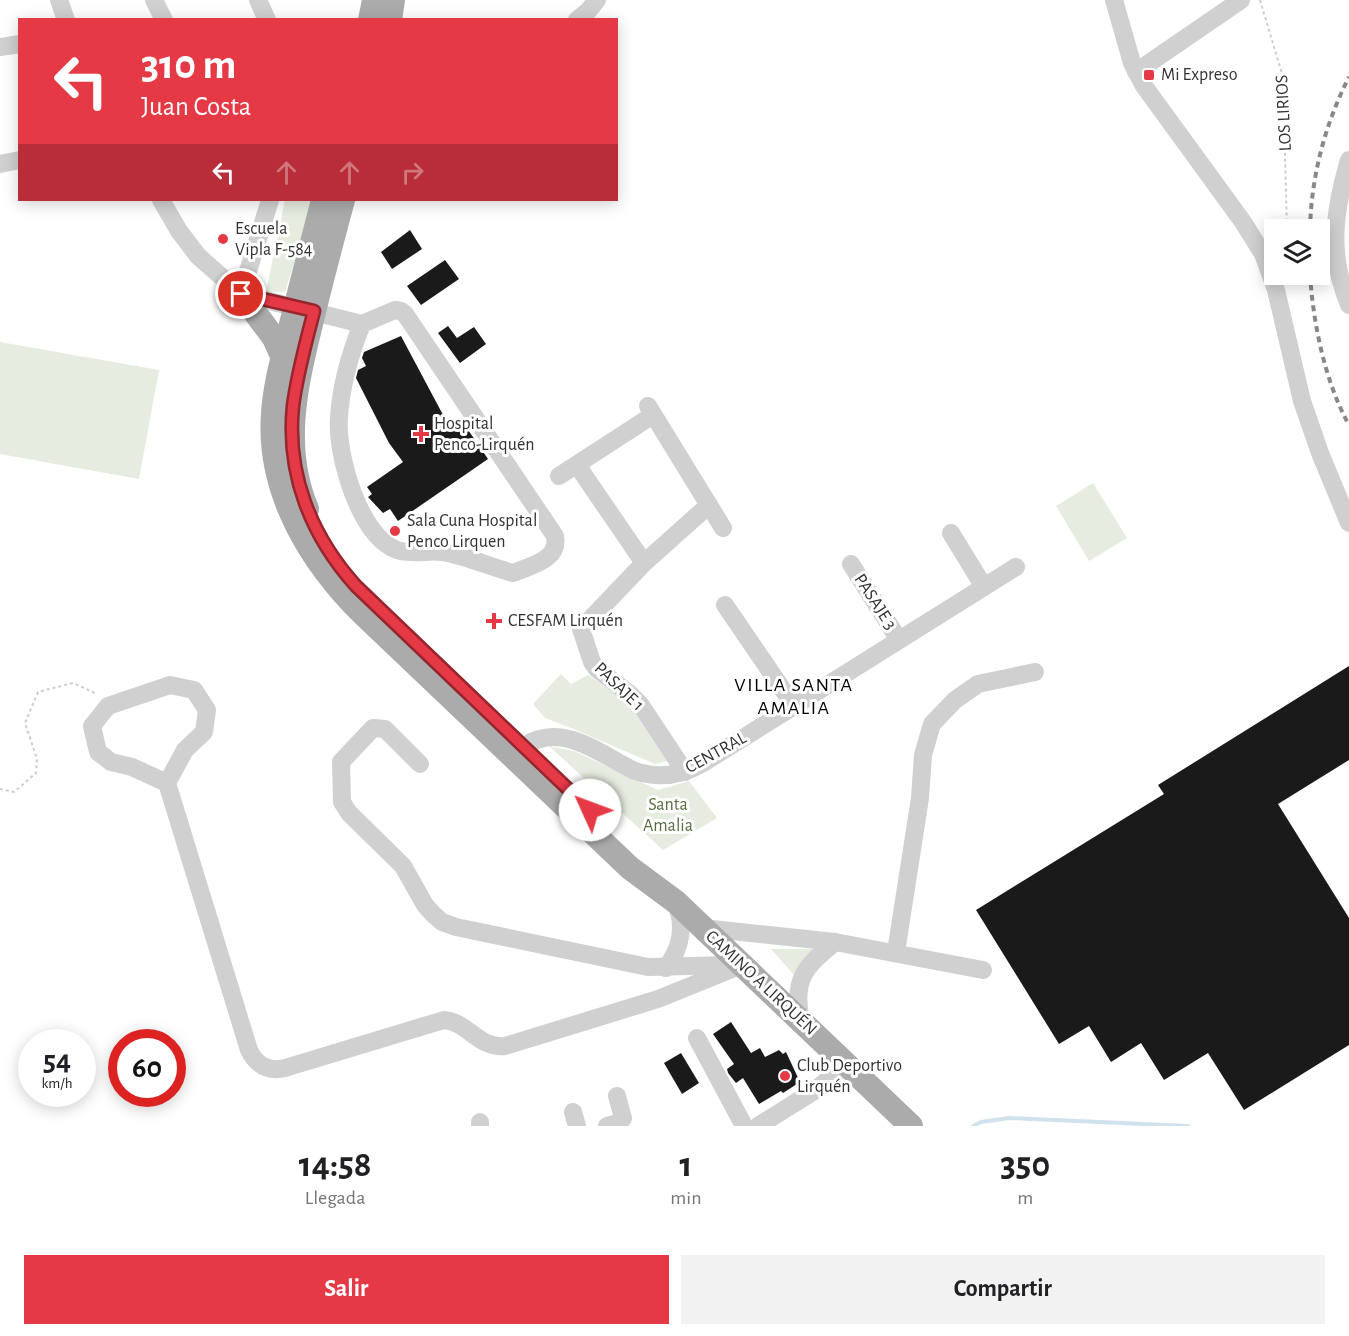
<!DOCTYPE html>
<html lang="es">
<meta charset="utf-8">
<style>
:root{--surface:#fff;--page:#f2f2f2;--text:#202124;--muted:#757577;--accent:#e63946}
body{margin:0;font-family:"Alegreya Sans",sans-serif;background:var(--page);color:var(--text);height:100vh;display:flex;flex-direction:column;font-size:22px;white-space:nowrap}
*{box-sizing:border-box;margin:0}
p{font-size:20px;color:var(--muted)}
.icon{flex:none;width:33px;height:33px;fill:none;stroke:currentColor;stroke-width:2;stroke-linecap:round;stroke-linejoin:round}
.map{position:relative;height:1126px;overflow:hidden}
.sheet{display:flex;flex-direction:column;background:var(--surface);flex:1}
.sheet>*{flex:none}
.guide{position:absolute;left:18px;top:18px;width:600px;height:183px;border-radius:0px;box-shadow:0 3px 15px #0003;background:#e63946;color:#fff;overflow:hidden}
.tools{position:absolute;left:1264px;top:219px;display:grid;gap:12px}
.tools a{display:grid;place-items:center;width:66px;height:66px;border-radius:0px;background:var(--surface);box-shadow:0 3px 15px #0003;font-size:30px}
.speed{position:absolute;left:18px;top:1029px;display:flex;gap:12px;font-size:30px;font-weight:700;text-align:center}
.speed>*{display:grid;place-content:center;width:78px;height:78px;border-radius:50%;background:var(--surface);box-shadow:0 3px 15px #0003;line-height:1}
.speed small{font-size:15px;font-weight:400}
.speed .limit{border:9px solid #d22;background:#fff;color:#111}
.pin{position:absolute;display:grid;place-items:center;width:51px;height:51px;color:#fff;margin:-26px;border:3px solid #fff;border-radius:50%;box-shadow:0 2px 6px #0007}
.me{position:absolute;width:66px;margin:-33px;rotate:313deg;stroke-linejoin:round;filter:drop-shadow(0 0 4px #0008)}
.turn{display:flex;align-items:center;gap:21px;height:126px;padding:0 24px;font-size:27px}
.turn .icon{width:78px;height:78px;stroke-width:2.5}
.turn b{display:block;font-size:42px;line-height:51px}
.lanes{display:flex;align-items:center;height:57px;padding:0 24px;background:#0003;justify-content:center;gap:30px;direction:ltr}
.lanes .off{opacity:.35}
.eta{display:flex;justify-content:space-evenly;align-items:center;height:102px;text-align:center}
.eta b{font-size:36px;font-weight:700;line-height:42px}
.primary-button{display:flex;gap:12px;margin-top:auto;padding:12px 24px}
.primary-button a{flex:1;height:69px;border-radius:0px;background:var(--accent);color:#fff;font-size:24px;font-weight:700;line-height:69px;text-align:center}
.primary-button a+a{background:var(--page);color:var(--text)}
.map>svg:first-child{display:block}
.green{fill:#e6ecdf}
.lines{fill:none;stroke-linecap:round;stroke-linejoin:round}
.stream{stroke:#cfe2ee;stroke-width:4}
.building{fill:#1a1a1a}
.path{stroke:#cdcdcd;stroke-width:2;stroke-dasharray:3 3;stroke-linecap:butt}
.minor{stroke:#d0d0d0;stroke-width:18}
.major{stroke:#ababab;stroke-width:24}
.rail{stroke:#888;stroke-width:4;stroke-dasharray:6 4.5;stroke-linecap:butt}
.route-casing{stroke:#96252e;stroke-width:15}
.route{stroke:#e63946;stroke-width:10}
.poi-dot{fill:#e63946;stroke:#fff;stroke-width:2}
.labels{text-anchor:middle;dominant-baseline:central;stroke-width:6;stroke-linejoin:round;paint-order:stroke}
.poi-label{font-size:18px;fill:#333;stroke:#fff;text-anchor:start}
.street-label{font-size:18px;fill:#333;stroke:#fff}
.park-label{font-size:18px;fill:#56703f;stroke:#fff}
.neighbourhood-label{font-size:20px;letter-spacing:1.5px;fill:#000;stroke:#fff}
</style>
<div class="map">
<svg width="1349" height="1126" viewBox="0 0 1349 1126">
<rect width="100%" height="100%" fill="#fff"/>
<g class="green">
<path d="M 285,200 L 314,200 L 285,292 L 266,292 Z"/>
<path d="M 0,342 L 159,370 L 139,479 L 0,454 Z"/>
<path d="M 1093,483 L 1127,538 L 1089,561 L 1056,506 Z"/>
<path d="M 561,674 L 571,684 L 588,675 L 619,696 L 630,706 L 667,761 L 655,764 L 576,730 L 545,718 L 533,704 Z"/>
<path d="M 549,746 L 574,751 L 658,790 L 689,781 L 717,818 L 663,850 Z"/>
<path d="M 771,949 L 819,949 L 802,984 Z"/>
</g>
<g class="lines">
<path class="stream" d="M 973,1126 L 981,1122 L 1009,1118 L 1188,1126"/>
</g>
<g class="building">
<path d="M 410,230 L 422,249 L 392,269 L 381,252 Z"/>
<path d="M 445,260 L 459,279 L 421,305 L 407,286 Z"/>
<path d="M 448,326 L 457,338 L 474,327 L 486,344 L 460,363 L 438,333 Z"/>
<path d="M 401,336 L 450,428 L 455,424 L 458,427 L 464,424 L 488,459 L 398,521 L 390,509 L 383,513 L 368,497 L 372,494 L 367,487 L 403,462 L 389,443 L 356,378 L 358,370 L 366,366 L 362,358 L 364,352 Z"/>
<path d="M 1349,666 L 1349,760 L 1278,804 L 1349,918 L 1349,1045 L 1244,1110 L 1208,1053 L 1164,1080 L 1141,1043 L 1111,1062 L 1089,1026 L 1059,1044 L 976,910 L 1164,794 L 1158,785 Z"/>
<path d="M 731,1022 L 751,1053 L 760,1048 L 765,1057 L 779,1050 L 783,1054 L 786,1052 L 800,1082 L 783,1093 L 781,1091 L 759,1104 L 743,1078 L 736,1083 L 728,1073 L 727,1069 L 734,1064 L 713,1034 Z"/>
<path d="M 681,1053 L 699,1083 L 682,1094 L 664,1063 Z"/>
</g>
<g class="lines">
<g class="path">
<path d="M 1260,0 L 1283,77 L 1287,230"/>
<path d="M 0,789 L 14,792 L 36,773 L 37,759 L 25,723 L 38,692 L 73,683 L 97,694"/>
</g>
<g class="minor">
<path d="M 59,0 L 66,20"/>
<path d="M 154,0 L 164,20"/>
<path d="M 258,0 L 267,20"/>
<path d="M 1114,0 L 1132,63 L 1144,86 L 1243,222 L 1263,254 L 1276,290 L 1302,401 L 1320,453 L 1349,523"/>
<path d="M 577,20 L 588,11 L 597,0"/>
<path d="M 0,47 L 20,44"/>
<path d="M 1136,72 L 1241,0"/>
<path d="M 1349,160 C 1334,211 1328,254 1349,305"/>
<path d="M 0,164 L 20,160"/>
<path d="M 161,200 L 179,231 L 198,256 L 241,294 L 362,324 L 395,310 L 401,311 L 405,314 L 555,536 C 560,560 530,566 513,573 C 490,567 467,556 443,552 C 428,550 412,555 397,550 C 359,536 336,454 339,417 C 341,385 350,354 362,324"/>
<path d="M 241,294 L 270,200"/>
<path d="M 648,406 L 723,528"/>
<path d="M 577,465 L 644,563"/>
<path d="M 559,476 L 653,415"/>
<path d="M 951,533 L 984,587"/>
<path d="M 851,564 L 899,640"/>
<path d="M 725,605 L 794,706"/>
<path d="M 524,746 C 563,721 599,754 635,771 C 659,779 681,776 703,763 L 1016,567"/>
<path d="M 420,764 L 385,729 L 373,728 L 341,762 L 342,802 L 349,813 L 403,866 L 425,905 L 433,914 L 442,922 L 456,927 L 648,967 L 731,965"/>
<path d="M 685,772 L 640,704 L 631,695 L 597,669 L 592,662 L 581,629 L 644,563 L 709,505"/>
<path d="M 167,783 L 132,767 L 111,762 L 98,752 L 92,726 L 108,706 L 170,685 L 194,690 L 207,710 L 204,732 L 185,750 L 167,783 L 249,1050 C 256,1065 269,1072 285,1068 L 444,1020 C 468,1022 479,1049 505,1046 L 658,999 L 742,965"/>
<path d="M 703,928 L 835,942 L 983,970"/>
<path d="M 896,952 L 920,798 L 923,755 L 932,724 L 955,700 L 978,684 L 1035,672"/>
<path d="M 666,968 C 682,947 685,926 676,902"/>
<path d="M 801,1021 C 792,979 805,967 835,942"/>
<path d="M 697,1038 L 744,1126"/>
<path d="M 573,1112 L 577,1126"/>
<path d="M 480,1122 L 480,1126"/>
<path d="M 607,1126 L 620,1122 L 623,1118 L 617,1096"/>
<path d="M 758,1126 L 814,1091 L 847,1064"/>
</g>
<g class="major">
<path d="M 370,20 L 374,0"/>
<path d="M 390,20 L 393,0"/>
<path d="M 323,200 C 312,242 301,285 290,328 C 283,356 275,384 273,413 C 267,491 310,562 364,615 L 630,868 L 676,902 L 911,1126"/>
<path d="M 241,294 L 274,338 L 283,358"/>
<path d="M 307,509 C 281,447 296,386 311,324 C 321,282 332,241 343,200"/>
</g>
<g class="rail">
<path d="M 1310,230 C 1311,177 1325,124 1349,77"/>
<path d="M 1310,274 C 1313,323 1325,382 1349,425"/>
</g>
</g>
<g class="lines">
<g class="route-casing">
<path id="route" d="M 241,294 L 314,311 C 306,342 297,374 293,406 C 286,474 311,536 356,586 L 590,810"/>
</g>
<use href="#route" class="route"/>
</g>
<g class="poi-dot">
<rect x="1143" y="69" width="12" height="12" rx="3"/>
<circle cx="223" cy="239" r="6"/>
<path d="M418 425h6v6h6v6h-6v6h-6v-6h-6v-6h6z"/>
<circle cx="395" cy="531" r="6"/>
<path d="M491 612h6v6h6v6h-6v6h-6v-6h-6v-6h6z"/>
<circle cx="785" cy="1076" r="6"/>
</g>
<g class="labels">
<g class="poi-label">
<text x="1161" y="75">Mi Expreso</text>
<text x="235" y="229">Escuela<tspan x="235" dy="21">Vipla F-584</tspan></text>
<text x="434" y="424">Hospital<tspan x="434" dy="21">Penco-Lirquén</tspan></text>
<text x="407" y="521">Sala Cuna Hospital<tspan x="407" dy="21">Penco Lirquen</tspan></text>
<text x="508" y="621">CESFAM Lirquén</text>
<text x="797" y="1066">Club Deportivo<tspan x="797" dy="21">Lirquén</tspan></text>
</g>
<g class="street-label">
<text transform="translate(1284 113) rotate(-93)">LOS LIRIOS</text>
<text transform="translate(875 602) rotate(57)">PASAJE 3</text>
<text transform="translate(619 687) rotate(44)">PASAJE 1</text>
<text transform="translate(716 753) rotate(-29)">CENTRAL</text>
<text transform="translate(761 983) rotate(43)">CAMINO A LIRQUÉN</text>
</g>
<g class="park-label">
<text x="668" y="805">Santa<tspan x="668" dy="21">Amalia</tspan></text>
</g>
<g class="neighbourhood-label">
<text x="794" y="685">VILLA SANTA<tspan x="794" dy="23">AMALIA</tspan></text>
</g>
</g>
</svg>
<div class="tools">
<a><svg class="icon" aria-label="layers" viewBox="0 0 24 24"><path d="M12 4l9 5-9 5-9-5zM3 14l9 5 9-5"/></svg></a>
</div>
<div class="speed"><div>54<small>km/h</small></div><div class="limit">60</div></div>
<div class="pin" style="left:241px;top:294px;background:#d93025"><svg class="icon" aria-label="arrive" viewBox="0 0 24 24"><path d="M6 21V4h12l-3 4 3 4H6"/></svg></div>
<svg class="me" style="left:590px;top:810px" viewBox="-20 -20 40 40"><circle r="19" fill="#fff"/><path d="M0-13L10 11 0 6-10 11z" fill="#e63946"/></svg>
<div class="guide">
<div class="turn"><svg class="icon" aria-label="left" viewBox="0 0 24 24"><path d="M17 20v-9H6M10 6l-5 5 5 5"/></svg><div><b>310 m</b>Juan Costa</div></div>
<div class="lanes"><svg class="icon" aria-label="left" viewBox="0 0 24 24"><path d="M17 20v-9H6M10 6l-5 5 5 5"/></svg><svg class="icon off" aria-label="ahead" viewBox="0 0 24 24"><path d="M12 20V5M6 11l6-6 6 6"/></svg><svg class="icon off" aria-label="ahead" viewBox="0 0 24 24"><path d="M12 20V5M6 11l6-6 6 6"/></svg><svg class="icon off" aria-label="right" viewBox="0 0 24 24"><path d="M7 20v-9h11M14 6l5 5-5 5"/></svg></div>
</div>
</div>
<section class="sheet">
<div class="eta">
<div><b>14:58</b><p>Llegada</p></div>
<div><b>1</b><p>min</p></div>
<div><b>350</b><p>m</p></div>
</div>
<div class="primary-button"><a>Salir</a><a>Compartir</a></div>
</section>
